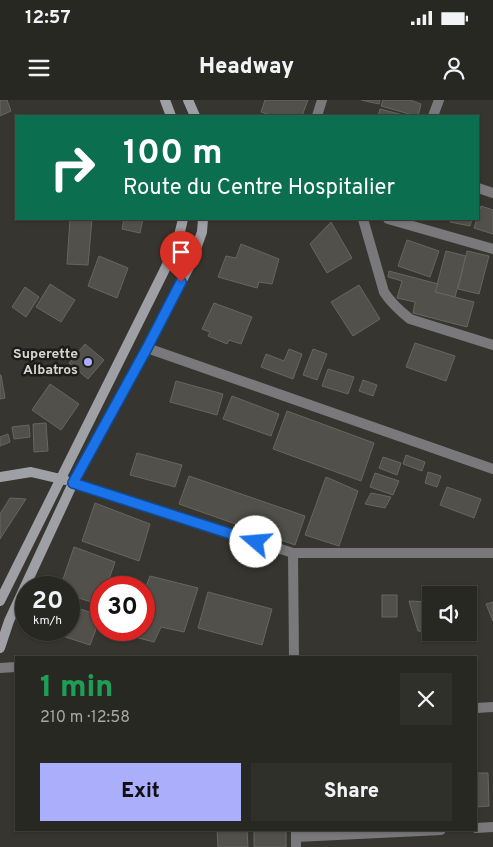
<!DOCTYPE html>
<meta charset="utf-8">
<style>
:root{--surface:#282823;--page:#30302b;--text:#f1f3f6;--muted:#a5a6a6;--line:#444441;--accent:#abaffb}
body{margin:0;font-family:Overpass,sans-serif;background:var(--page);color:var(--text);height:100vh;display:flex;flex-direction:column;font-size:19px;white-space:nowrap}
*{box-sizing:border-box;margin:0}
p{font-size:16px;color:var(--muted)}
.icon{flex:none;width:28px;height:28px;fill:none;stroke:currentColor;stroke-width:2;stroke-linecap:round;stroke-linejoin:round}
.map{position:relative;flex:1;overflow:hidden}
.side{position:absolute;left:15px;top:556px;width:462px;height:175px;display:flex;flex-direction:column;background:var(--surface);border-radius:0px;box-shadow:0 1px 4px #0004,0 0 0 1px var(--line)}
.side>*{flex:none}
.hud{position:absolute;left:15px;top:15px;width:464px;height:105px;border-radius:0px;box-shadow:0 1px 4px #0004,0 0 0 1px var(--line);background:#0b6e4f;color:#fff;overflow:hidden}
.tools{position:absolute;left:422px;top:486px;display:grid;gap:10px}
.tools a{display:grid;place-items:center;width:55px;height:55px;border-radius:0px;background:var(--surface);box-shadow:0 1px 4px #0004,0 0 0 1px var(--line);font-size:25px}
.speed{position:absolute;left:15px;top:476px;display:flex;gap:10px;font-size:25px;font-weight:700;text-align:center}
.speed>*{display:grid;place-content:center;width:65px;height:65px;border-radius:50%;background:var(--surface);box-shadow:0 1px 4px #0004,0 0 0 1px var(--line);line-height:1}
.speed small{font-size:12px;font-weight:400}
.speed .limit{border:8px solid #d22;background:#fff;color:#111}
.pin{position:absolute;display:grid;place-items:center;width:42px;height:42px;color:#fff;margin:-51px -21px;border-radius:50% 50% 50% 0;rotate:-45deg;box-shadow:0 0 5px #0007}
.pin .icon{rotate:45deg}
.me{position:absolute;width:55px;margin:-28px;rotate:288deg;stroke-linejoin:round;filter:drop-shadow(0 0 4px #0008)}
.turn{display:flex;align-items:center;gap:18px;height:105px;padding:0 25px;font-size:22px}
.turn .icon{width:65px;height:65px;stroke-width:2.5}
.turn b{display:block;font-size:35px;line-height:42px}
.round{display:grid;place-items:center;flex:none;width:52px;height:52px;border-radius:0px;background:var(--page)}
.headline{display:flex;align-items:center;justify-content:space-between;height:85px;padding:0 25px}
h1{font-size:30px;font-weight:800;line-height:38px;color:#1e9e55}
.cta{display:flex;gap:10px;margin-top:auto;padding:10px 25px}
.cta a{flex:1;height:58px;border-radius:0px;background:var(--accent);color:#111;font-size:20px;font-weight:800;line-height:58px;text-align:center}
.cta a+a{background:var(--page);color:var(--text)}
.status{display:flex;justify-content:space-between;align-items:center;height:35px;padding:0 25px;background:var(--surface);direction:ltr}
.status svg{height:14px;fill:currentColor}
header{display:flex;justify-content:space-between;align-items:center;height:65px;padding:0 25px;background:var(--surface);font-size:22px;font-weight:800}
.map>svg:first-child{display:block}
.building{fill:#52504a;stroke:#67665f}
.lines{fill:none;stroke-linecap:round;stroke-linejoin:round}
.street{stroke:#79797c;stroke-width:10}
.secondary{stroke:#9fa0a5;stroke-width:10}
.route-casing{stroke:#114b97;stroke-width:12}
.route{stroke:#1a73e8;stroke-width:9}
.poi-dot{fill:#abaffb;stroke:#1d1c1a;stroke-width:2}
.labels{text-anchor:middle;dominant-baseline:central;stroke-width:5;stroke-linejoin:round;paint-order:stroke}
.poi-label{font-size:14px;font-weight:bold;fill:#d7d6d2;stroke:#1d1c1a;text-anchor:end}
</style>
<div class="status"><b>12:57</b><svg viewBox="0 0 49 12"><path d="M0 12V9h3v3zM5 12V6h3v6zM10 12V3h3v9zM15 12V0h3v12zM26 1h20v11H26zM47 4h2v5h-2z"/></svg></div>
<header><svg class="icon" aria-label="menu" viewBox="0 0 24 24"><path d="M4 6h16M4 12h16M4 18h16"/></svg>Headway<svg class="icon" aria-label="person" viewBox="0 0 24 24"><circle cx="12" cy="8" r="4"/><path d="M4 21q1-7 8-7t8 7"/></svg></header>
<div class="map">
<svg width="493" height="747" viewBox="0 0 493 747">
<rect width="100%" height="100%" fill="#36352f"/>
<g class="building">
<path d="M 0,0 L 7,0 L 11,11 L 0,16 Z"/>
<path d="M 265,0 L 308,0 L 302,16 L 273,16 L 261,12 Z"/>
<path d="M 361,0 L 380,0 L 379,4 Z"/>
<path d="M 383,0 L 410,0 L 421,4 L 418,16 L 416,16 L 381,6 Z"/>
<path d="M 380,9 L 407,16 L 378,16 Z"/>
<path d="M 481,106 L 493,110 L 493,134 L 474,128 Z"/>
<path d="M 70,119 L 92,119 L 88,165 L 67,164 Z"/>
<path d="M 124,119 L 143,119 L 140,133 L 122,129 Z"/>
<path d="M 450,119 L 472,119 L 470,126 L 450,122 Z"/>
<path d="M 331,122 L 352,158 L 327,173 L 310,144 Z"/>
<path d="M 407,140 L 439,151 L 430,177 L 398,166 Z"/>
<path d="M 241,144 L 279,159 L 272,184 L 259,182 L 257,188 L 218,177 L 226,156 L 236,158 Z"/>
<path d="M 446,151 L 466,156 L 455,197 L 435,192 Z"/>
<path d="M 467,151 L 489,156 L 479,194 L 458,189 Z"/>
<path d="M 99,156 L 128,168 L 117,198 L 88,186 Z"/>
<path d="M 389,171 L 438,184 L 435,192 L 474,202 L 467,227 L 413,213 L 415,202 L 397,198 L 402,181 L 388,177 Z"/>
<path d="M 50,184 L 75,200 L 61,222 L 36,207 Z"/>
<path d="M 359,185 L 380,219 L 353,236 L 331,202 Z"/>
<path d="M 25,187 L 39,197 L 26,217 L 12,207 Z"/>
<path d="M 214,203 L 252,217 L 241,244 L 229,240 L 227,244 L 208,236 L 210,232 L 202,229 Z"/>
<path d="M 415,243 L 455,256 L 446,281 L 406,267 Z"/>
<path d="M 85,244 L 104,260 L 88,279 L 69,263 Z"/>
<path d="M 289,249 L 302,254 L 293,279 L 261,267 L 266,254 L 284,261 Z"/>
<path d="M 313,249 L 327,254 L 317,280 L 303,275 Z"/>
<path d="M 328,269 L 354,277 L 348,294 L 322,286 Z"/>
<path d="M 0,275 L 1,275 L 5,298 L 0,299 Z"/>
<path d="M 363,280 L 377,285 L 373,296 L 359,291 Z"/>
<path d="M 176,281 L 223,294 L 217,315 L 170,302 Z"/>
<path d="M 50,284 L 79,304 L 61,330 L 32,310 Z"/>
<path d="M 232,296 L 279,314 L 271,336 L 223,319 Z"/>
<path d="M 287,311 L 374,343 L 361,381 L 273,349 Z"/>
<path d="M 46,323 L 48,351 L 34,352 L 33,324 Z"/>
<path d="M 29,325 L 30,337 L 14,339 L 12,327 Z"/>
<path d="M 8,334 L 10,342 L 0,346 L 0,337 Z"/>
<path d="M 137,353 L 182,365 L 175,387 L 130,375 Z"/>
<path d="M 406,355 L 425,362 L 422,371 L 403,364 Z"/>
<path d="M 383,357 L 401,363 L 397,375 L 379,368 Z"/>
<path d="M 428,372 L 441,376 L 437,387 L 425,383 Z"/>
<path d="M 375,373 L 399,381 L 393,395 L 370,387 Z"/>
<path d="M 189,376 L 305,416 L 295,445 L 179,404 Z"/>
<path d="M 326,377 L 358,391 L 339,446 L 305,435 Z"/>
<path d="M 447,387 L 481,399 L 474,418 L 440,405 Z"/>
<path d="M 371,393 L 391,397 L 385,408 L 365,404 Z"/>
<path d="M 10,398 L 26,399 L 0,439 L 0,414 Z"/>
<path d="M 95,403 L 150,424 L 139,461 L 82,441 Z"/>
<path d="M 74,447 L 115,462 L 106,488 L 101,488 L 101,505 L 69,495 L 69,488 L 60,488 Z"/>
<path d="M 150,476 L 198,488 L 184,532 L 161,527 L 154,542 L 108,530 L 144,530 L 144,489 L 145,489 Z"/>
<path d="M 122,484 L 137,488 L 121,488 Z"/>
<path d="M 208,492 L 272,509 L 262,545 L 198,528 Z"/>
<rect x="382" y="495" width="15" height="22"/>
<path d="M 409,501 L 431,502 L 431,532 L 418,531 Z"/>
<path d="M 493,502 L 493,521 L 486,504 Z"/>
<path d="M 69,505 L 101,516 L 90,545 L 44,530 L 69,530 Z"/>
<path d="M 476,673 L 488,673 L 489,706 L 476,707 Z"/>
<path d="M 217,730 L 247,730 L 248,747 L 218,747 Z"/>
<rect x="254" y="730" width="32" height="17"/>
</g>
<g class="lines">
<g class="street">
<path d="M 317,16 L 322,0"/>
<path d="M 433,16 L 439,0"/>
<path d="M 478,88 L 493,93"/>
<path d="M 363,119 L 384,192 C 391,203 400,211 410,219 L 493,245"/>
<path d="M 388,119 L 493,149"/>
<path d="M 147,248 L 493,369"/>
<path d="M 73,383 L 293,453 L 493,453"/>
<path d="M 293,453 L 294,558"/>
<path d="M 0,568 L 16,567"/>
<path d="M 476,608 L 493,607"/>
<path d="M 476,728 L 493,727"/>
<path d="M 296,730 L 296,747"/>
<path d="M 296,737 L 441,730"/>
</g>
<g class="secondary">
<path d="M 165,0 L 171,16"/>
<path d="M 188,0 L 195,16"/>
<path d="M 0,377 L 31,372 L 65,380"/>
<path d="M 0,501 L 164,171 L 177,144 L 183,119"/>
<path d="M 0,548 L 9,521 L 73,383 L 147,248 L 190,165 L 202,132 L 203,119"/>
</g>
</g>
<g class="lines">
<g class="route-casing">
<path id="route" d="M 181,182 L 147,248 L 73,383 L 256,442"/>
</g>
<use href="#route" class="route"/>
</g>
<circle class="poi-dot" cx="88" cy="262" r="5"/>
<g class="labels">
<g class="poi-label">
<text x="78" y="254">Superette<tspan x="78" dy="16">Albatros</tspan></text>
</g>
</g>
</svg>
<div class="tools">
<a><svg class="icon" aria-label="sound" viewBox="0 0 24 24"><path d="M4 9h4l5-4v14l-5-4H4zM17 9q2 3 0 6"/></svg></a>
</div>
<div class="speed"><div>20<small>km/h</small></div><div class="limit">30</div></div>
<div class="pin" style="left:181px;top:182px;background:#d93025"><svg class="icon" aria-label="arrive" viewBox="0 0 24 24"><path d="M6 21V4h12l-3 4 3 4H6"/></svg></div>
<svg class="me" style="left:256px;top:442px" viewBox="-20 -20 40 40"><circle r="19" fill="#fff"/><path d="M0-13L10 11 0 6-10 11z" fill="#1a73e8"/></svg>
<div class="hud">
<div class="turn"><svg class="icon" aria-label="right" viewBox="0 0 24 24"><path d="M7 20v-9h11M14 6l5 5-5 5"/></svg><div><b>100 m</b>Route du Centre Hospitalier</div></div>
</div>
<section class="side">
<div class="headline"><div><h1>1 min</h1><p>210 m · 12:58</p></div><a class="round"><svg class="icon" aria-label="close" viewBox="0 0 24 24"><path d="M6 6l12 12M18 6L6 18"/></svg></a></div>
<div class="cta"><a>Exit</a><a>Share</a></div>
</section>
</div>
